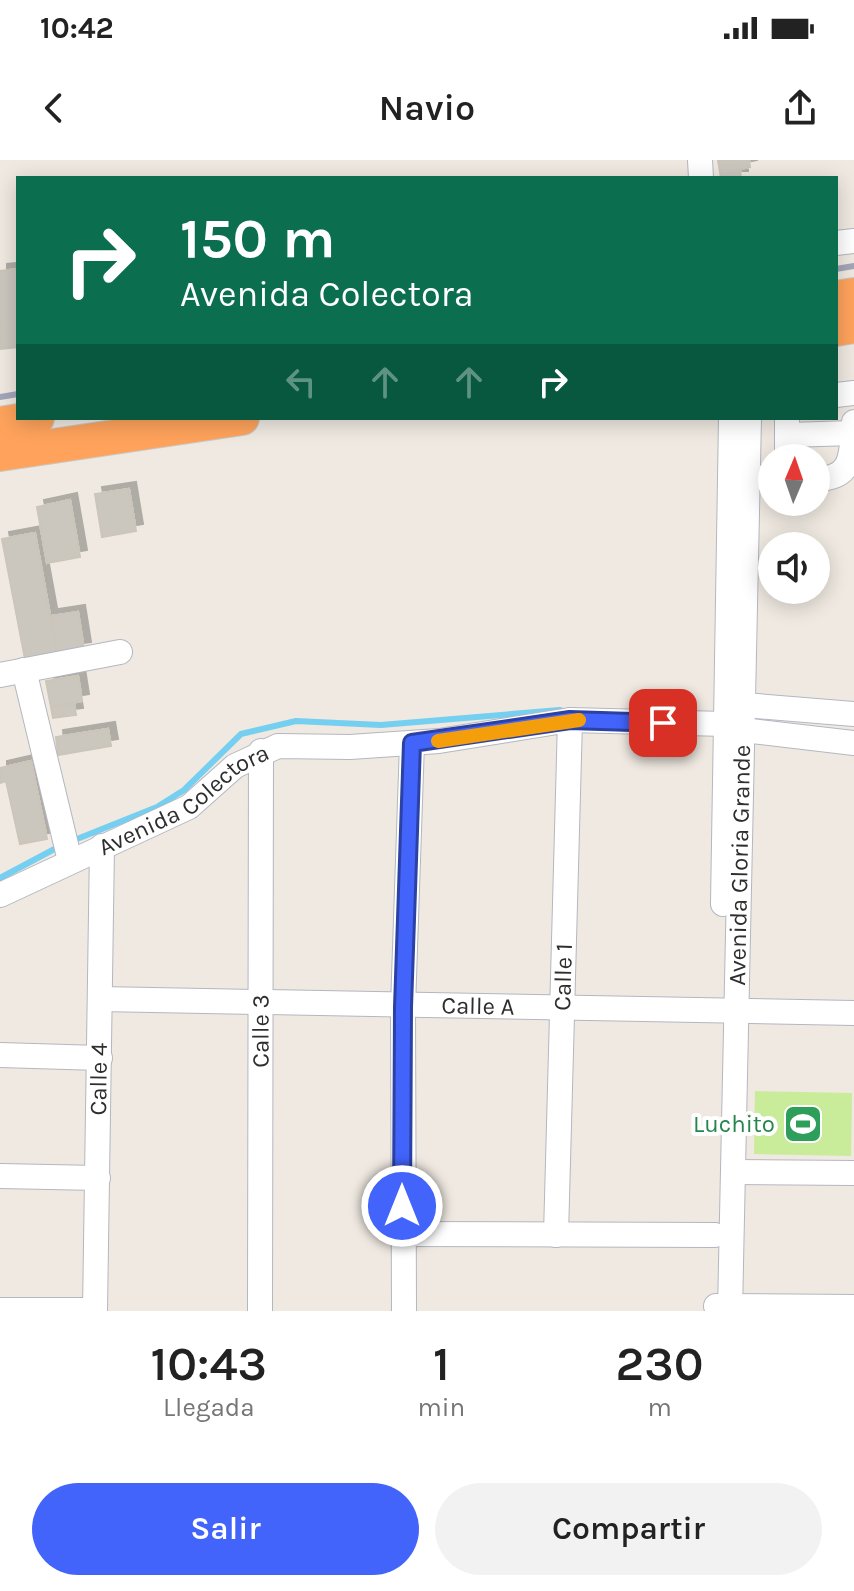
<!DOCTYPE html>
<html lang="es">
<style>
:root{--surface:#fff;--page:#f2f2f2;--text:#222;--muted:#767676;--accent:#4264fb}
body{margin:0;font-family:Karla,sans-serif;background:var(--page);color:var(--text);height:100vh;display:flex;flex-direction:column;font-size:30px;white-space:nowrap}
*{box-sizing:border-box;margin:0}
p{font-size:26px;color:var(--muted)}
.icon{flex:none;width:44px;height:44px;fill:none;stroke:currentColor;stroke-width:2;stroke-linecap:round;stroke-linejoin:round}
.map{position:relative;height:1151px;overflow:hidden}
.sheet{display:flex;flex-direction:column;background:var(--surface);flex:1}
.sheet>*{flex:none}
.guide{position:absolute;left:16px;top:16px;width:822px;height:244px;border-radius:0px;box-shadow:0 4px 20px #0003;background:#0b6e4f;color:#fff;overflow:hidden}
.needle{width:52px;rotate:2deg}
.controls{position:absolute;left:758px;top:284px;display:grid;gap:16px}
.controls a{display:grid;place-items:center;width:72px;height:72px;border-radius:50%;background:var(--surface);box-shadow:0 4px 20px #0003;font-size:40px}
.pin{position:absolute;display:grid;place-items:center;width:68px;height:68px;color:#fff;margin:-34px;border-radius:16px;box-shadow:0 4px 12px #0006}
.me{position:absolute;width:88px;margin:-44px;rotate:0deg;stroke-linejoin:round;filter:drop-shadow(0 0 6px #0008)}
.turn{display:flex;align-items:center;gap:28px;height:168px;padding:0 32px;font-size:36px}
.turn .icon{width:104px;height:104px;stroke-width:2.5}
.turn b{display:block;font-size:56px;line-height:68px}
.lanes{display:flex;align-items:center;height:76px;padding:0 32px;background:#0003;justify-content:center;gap:40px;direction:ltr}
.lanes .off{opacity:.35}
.eta{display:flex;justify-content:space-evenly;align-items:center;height:136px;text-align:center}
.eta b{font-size:48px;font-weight:600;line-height:56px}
.button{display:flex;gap:16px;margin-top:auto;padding:16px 32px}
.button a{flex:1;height:92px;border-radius:48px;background:var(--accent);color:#fff;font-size:32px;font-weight:600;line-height:92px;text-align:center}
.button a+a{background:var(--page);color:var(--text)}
.status{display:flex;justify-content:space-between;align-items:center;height:56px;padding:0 40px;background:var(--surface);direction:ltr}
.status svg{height:22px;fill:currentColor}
header{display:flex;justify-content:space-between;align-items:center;height:104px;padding:0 32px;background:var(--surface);font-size:36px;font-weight:600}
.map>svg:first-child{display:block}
.pitch{fill:#c9ec9a}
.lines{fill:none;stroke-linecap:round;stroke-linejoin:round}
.stream{stroke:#75cff0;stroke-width:6}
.building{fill:#cbc7bf;stroke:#cbc5ba;stroke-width:2;filter:url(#shadow)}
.minor-casing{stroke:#b4b7c1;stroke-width:26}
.highway-casing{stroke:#c9c9c9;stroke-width:36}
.minor{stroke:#fff;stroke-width:24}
.highway{stroke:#ffa35c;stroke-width:34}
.rail{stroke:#a3a6b8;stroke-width:6}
.route-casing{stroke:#2b41a3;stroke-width:20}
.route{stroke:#4264fb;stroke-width:14}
.slow{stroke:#f59e0b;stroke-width:14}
.labels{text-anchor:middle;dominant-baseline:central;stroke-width:8;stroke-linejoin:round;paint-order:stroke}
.street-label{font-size:24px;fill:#2e2e2e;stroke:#fff}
.leisure-label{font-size:24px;fill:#27864d;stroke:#fff;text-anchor:end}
</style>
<div class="status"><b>10:42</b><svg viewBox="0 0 49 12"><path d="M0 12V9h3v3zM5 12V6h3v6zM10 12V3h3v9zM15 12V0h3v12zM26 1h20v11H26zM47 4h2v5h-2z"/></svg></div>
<header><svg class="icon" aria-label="back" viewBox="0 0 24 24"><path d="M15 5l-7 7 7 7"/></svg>Navio<svg class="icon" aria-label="share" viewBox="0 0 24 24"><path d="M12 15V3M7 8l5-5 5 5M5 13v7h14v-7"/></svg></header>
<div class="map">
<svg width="854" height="1151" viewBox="0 0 854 1151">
<defs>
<filter id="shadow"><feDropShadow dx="7" dy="-7" stdDeviation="0" flood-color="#0004"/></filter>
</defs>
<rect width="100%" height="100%" fill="#efe9e1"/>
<path class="pitch" d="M 755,931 L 852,933 L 851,996 L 754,994 Z"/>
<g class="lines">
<g class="stream">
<path d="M 72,681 L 157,647 L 184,630 L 241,574 L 296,561 L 381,565 L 560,550"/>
<path d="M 0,718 L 62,685"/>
</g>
</g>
<g class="building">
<path d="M 718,0 L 749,0 L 750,7 L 740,9 L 741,18 L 721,18 Z"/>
<path d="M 18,109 L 18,187 L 1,189 L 0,111 Z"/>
<path d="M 129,329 L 136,371 L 102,377 L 95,334 Z"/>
<path d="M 70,340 L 80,397 L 47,403 L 37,347 Z"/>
<path d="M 35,373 L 57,493 L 25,499 L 2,379 Z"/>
<path d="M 78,452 L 84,489 L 57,493 L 51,456 Z"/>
<path d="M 78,516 L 82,541 L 51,547 L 46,521 Z"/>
<path d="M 74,543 L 76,555 L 53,558 L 51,547 Z"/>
<path d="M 108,569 L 111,586 L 58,595 L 56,577 Z"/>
<path d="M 31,601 L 47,679 L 20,684 L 6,621 L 0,623 L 0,608 Z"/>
</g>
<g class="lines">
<g class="minor-casing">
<g id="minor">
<path d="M 700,0 L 701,18"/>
<path d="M 836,83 L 854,81"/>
<path d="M 836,235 L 854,233"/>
<path d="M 787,258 L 787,298"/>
<path d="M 788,275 L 853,273"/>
<path d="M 748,317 L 772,318"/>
<path d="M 816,319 C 854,319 851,294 854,262"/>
<path d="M 24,510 L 70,701"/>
<path d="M 0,515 L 120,492"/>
<path d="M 744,545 L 854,554"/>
<path id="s1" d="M 0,735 L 189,647 L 235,606 L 278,586 L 350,587 L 439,581 L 570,560 L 725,564 L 743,570 L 854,583"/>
<path d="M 723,744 L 731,258"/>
<path id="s2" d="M 100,839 L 854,853"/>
<path d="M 0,895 L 100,898"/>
<path d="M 733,1012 L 854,1013"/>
<path d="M 0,1016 L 98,1018"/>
<path d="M 402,1074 L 715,1075"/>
<path id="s3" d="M 556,1075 L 570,560"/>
<path d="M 716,1146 L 854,1147"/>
<path d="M 0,1150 L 95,1150"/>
<path id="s4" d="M 95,1151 L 102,686"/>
<path id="s5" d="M 260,1151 L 261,591"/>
<path d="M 404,1151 L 403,847 L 412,583"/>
<path id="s6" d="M 730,1151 L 749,258"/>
</g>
</g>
<g class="highway-casing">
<g id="highway">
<path d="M 836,138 L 854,135"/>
<path d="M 836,169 L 854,166"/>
<path d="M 0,264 L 37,258"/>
<path d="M 0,294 L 242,258"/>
</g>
</g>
<use href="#minor" class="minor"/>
<use href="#highway" class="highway"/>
<g class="rail">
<path d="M 836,109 L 854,106"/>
<path d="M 0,237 L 18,234"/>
</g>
</g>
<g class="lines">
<g class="route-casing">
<path id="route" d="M 402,1046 L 403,847 L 412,583 L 570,560 L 663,563"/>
</g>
<use href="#route" class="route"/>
<path class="slow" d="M 438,581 L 579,560"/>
</g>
<defs>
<g id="stadium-square" transform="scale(2)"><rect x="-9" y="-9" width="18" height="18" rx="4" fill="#2e9e5b" stroke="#fff"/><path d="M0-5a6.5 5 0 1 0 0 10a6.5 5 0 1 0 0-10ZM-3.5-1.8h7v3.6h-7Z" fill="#fff"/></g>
</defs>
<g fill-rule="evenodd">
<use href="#stadium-square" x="803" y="964"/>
</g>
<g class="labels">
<g class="street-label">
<text stroke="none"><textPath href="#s1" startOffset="208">Avenida Colectora</textPath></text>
<text stroke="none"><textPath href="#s6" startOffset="446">Avenida Gloria Grande</textPath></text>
<text stroke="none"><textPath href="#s3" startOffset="258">Calle 1</textPath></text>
<text stroke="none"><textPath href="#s2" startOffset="378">Calle A</textPath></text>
<text stroke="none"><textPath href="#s5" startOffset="280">Calle 3</textPath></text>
<text stroke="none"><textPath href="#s4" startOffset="232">Calle 4</textPath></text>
</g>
<g class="leisure-label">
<text x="775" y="964">Luchito</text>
</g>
</g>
</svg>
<div class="controls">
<a><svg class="needle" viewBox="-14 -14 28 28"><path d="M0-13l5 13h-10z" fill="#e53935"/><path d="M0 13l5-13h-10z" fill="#767676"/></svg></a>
<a><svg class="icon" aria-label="sound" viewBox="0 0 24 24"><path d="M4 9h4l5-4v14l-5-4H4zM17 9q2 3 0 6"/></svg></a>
</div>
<div class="pin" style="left:663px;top:563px;background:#d93025"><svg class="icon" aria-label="arrive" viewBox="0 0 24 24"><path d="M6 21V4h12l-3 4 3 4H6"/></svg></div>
<svg class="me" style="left:402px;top:1046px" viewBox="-20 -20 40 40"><circle r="17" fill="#4264fb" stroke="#fff" stroke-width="3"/><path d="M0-11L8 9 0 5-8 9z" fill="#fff"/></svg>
<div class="guide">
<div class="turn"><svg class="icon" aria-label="right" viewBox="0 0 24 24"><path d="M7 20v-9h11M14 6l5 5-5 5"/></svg><div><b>150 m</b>Avenida Colectora</div></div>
<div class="lanes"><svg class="icon off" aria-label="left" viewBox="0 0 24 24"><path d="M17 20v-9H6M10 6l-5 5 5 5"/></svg><svg class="icon off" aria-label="ahead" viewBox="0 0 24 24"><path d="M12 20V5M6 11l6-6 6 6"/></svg><svg class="icon off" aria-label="ahead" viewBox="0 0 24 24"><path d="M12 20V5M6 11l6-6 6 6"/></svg><svg class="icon" aria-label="right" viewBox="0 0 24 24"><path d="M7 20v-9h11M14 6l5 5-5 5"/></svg></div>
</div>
</div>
<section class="sheet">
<div class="eta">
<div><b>10:43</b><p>Llegada</p></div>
<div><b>1</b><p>min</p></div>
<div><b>230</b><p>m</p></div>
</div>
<div class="button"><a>Salir</a><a>Compartir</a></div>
</section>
